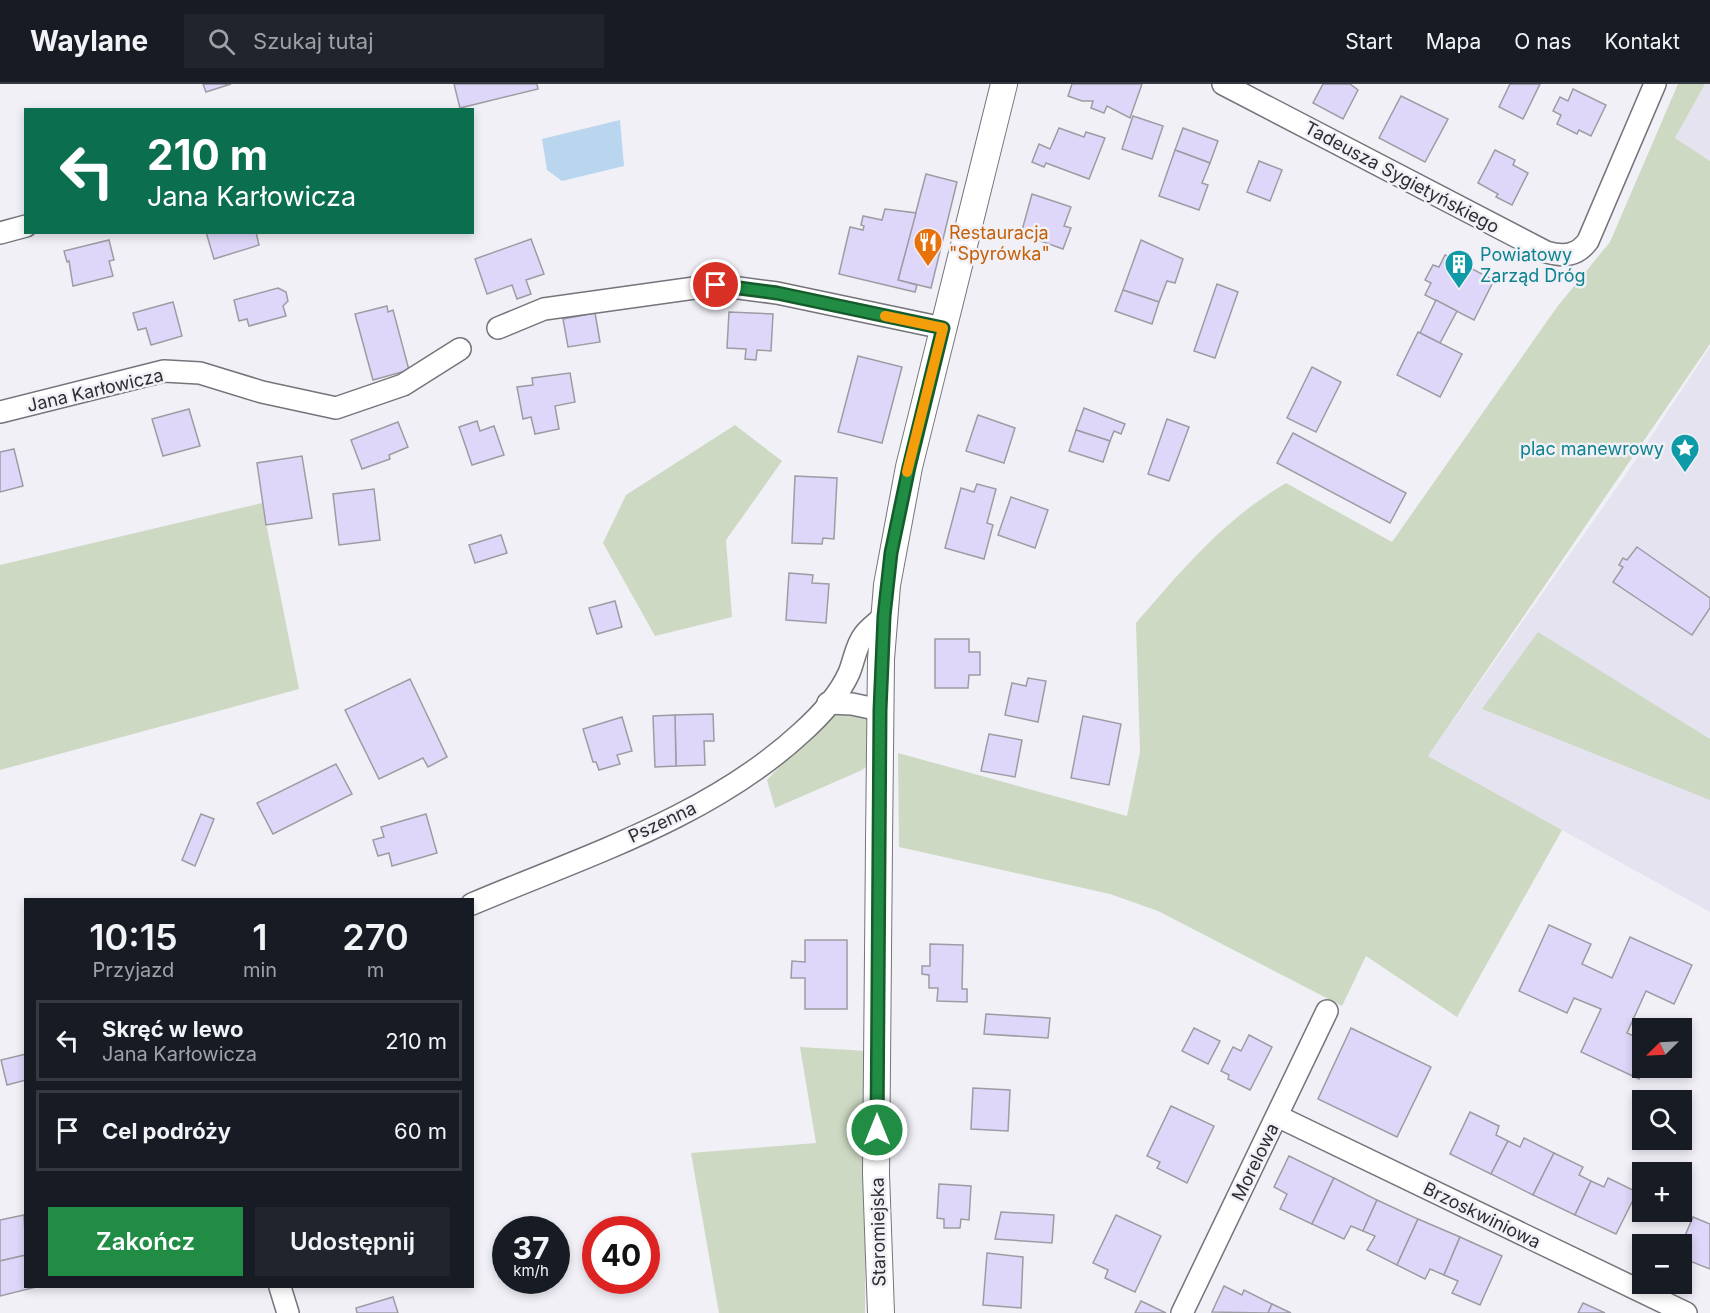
<!DOCTYPE html>
<html lang="pl">
<meta charset="utf-8">
<style>
:root{--surface:#171b24;--page:#20242c;--text:#f1f3f6;--muted:#9ea1a6;--line:#363941;--accent:#208c44}
body{margin:0;font-family:Inter,sans-serif;background:var(--page);color:var(--text);height:100vh;display:flex;flex-direction:column;font-size:22px;white-space:nowrap}
*{box-sizing:border-box;margin:0}
p{font-size:20px;color:var(--muted)}
.icon{flex:none;width:33px;height:33px;fill:none;stroke:currentColor;stroke-width:2;stroke-linecap:round;stroke-linejoin:round}
.map{position:relative;flex:1;overflow:hidden}
.sheet{position:absolute;left:24px;top:814px;width:450px;height:390px;display:flex;flex-direction:column;background:var(--surface);border-radius:0px;box-shadow:0 3px 9px #0003}
.sheet>*{flex:none}
.banner{position:absolute;left:24px;top:24px;width:450px;height:126px;border-radius:0px;box-shadow:0 3px 9px #0003;background:#0b6e4f;color:#fff;overflow:hidden}
.needle{width:39px;rotate:246deg}
.buttons{position:absolute;left:1632px;top:934px;display:grid;gap:12px}
.buttons a{display:grid;place-items:center;width:60px;height:60px;border-radius:0px;background:var(--surface);box-shadow:0 3px 9px #0003;font-size:30px}
.speed{position:absolute;left:492px;top:1132px;display:flex;gap:12px;font-size:30px;font-weight:700;text-align:center}
.speed>*{display:grid;place-content:center;width:78px;height:78px;border-radius:50%;background:var(--surface);box-shadow:0 3px 9px #0003;line-height:1}
.speed small{font-size:15px;font-weight:400}
.speed .limit{border:9px solid #d22;background:#fff;color:#111}
.pin{position:absolute;display:grid;place-items:center;width:51px;height:51px;color:#fff;margin:-26px;border:3px solid #fff;border-radius:50%;box-shadow:0 2px 6px #0007}
.me{position:absolute;width:66px;margin:-33px;rotate:0deg;stroke-linejoin:round;filter:drop-shadow(0 0 4px #0008)}
.turn{display:flex;align-items:center;gap:21px;height:126px;padding:0 24px;font-size:27px}
.turn .icon{width:78px;height:78px;stroke-width:2.5}
.turn b{display:block;font-size:42px;line-height:51px}
.eta{display:flex;justify-content:space-evenly;align-items:center;height:102px;text-align:center}
.eta b{font-size:36px;font-weight:600;line-height:42px}
.button{display:flex;gap:12px;margin-top:auto;padding:12px 24px}
.button a{flex:1;height:69px;border-radius:0px;background:var(--accent);color:#fff;font-size:24px;font-weight:600;line-height:69px;text-align:center}
.button a+a{background:var(--page);color:var(--text)}
ul{padding:0;list-style:none}
li{display:flex;align-items:center;gap:18px;height:81px;margin:0 12px 9px;padding:0 12px;border:3px solid var(--line);border-radius:0px}
li div{flex:1}
li b{display:block;font-size:22px}
li em{font-style:normal}
header{display:flex;align-items:center;gap:36px;box-sizing:border-box;height:84px;padding:0 30px;background:var(--surface);border-bottom:2px solid var(--line)}
header strong{font-size:28px}
nav{display:flex;gap:33px;margin-inline-start:auto;font-size:21px}
.search{width:420px;height:54px;background:var(--page);display:flex;align-items:center;gap:15px;box-sizing:border-box;padding:0 21px;border-radius:0px;color:var(--muted);font-size:22px}
.map>svg:first-child{display:block}
.built{fill:#e6e3f1}
.green{fill:#cdd9c2}
.water{fill:#b9d6ee}
.building{fill:#dfd7f9;stroke:#9e9ca3;stroke-width:1.5}
.lines{fill:none;stroke-linecap:round;stroke-linejoin:round}
.minor-casing{stroke:#75747a;stroke-width:24}
.tertiary-casing{stroke:#75747a;stroke-width:28}
.minor{stroke:#fff;stroke-width:21}
.tertiary{stroke:#fff;stroke-width:26}
.route-casing{stroke:#155b2c;stroke-width:15}
.route{stroke:#208c44;stroke-width:10}
.slow{stroke:#f59e0b;stroke-width:10}
.labels{text-anchor:middle;dominant-baseline:central;stroke-width:5;stroke-linejoin:round;paint-order:stroke}
.street-label{font-size:18px;fill:#2d2c2f;stroke:#f1f0f7}
.food-label{font-size:18px;fill:#c56008;stroke:#f1f0f7;text-anchor:start}
.culture-label{font-size:18px;fill:#0d838f;stroke:#f1f0f7;text-anchor:start}
</style>
<header>
<strong>Waylane</strong>
<div class="search"><svg class="icon" aria-label="search" viewBox="0 0 24 24"><circle cx="10" cy="10" r="6"/><path d="M15 15l6 6"/></svg>Szukaj tutaj</div>
<nav><a>Start</a><a>Mapa</a><a>O nas</a><a>Kontakt</a></nav>
</header>
<div class="map">
<svg width="1710" height="1229" viewBox="0 0 1710 1229">
<rect width="100%" height="100%" fill="#f1f0f7"/>
<g class="built">
<path d="M 1705,0 L 1710,0 L 1710,77 L 1675,54 Z"/>
<path d="M 1710,263 L 1710,828 L 1428,672 L 1629,386 Z"/>
</g>
<g class="green">
<path d="M 1678,0 L 1705,0 L 1675,54 L 1710,77 L 1710,260 L 1428,672 L 1562,746 L 1457,933 L 1366,872 L 1342,922 L 1158,827 L 1110,810 L 899,763 L 898,669 L 1127,732 L 1140,668 L 1136,539 C 1183,485 1223,436 1286,399 L 1392,458 L 1557,223 L 1610,158 Z"/>
<path d="M 735,341 L 782,377 L 726,456 L 732,533 L 655,552 L 603,459 L 626,411 Z"/>
<path d="M 262,419 L 299,605 L 0,686 L 0,481 Z"/>
<path d="M 1538,548 L 1710,655 L 1710,716 L 1482,625 Z"/>
<path d="M 830,630 L 871,630 L 872,679 L 860,687 L 775,724 L 767,696 Z"/>
<path d="M 800,963 L 867,967 L 865,1229 L 719,1229 L 691,1069 L 816,1059 Z"/>
</g>
<path class="water" d="M 620,36 L 624,82 L 562,97 L 547,86 L 542,55 Z"/>
<g class="building">
<path d="M 203,0 L 231,0 L 206,8 Z"/>
<path d="M 454,0 L 537,0 L 538,5 L 460,24 Z"/>
<path d="M 1072,0 L 1142,0 L 1130,34 L 1107,22 L 1104,29 L 1091,24 L 1093,17 L 1082,17 L 1068,12 Z"/>
<path d="M 1323,0 L 1350,0 L 1358,6 L 1343,35 L 1313,19 Z"/>
<path d="M 1510,0 L 1540,0 L 1523,35 L 1499,23 Z"/>
<path d="M 1573,5 L 1606,21 L 1591,52 L 1579,46 L 1577,50 L 1557,40 L 1561,31 L 1553,27 L 1560,13 L 1568,17 Z"/>
<path d="M 1401,12 L 1448,35 L 1425,78 L 1379,54 Z"/>
<path d="M 1133,32 L 1163,42 L 1152,75 L 1122,65 Z"/>
<path d="M 1059,44 L 1084,53 L 1086,48 L 1105,54 L 1089,95 L 1046,79 L 1044,83 L 1032,78 L 1039,60 L 1050,65 Z"/>
<path d="M 1183,44 L 1218,57 L 1210,79 L 1175,66 Z"/>
<path d="M 1175,66 L 1210,79 L 1202,99 L 1208,101 L 1199,126 L 1159,112 Z"/>
<path d="M 1495,66 L 1515,76 L 1513,81 L 1528,89 L 1512,121 L 1496,113 L 1498,110 L 1478,99 Z"/>
<path d="M 1259,77 L 1282,86 L 1270,117 L 1247,108 Z"/>
<path d="M 926,90 L 957,98 L 931,204 L 898,196 Z"/>
<path d="M 1032,110 L 1071,123 L 1064,142 L 1071,144 L 1063,165 L 1021,150 Z"/>
<path d="M 885,125 L 916,129 L 898,196 L 917,201 L 915,208 L 839,190 L 850,143 L 863,146 L 864,142 L 861,141 L 863,132 L 882,136 Z"/>
<path d="M 206,148 L 256,148 L 259,161 L 214,175 Z"/>
<path d="M 531,155 L 544,190 L 526,196 L 531,210 L 517,215 L 512,201 L 487,210 L 475,175 Z"/>
<path d="M 109,156 L 114,176 L 109,177 L 113,192 L 73,202 L 69,177 L 67,178 L 64,167 Z"/>
<path d="M 1141,156 L 1183,175 L 1175,199 L 1167,197 L 1159,218 L 1123,206 Z"/>
<path d="M 1445,171 L 1494,196 L 1474,236 L 1425,211 L 1431,199 L 1425,196 L 1433,181 L 1439,183 Z"/>
<path d="M 1217,200 L 1238,208 L 1215,274 L 1194,267 Z"/>
<path d="M 278,204 L 286,208 L 288,217 L 283,222 L 286,232 L 249,242 L 247,235 L 239,237 L 234,216 Z"/>
<path d="M 1123,206 L 1159,218 L 1152,240 L 1115,227 Z"/>
<path d="M 1436,216 L 1457,227 L 1440,259 L 1420,249 Z"/>
<path d="M 173,218 L 182,252 L 151,261 L 146,244 L 138,246 L 133,229 Z"/>
<path d="M 387,222 L 388,228 L 393,226 L 409,286 L 373,296 L 355,230 Z"/>
<path d="M 729,228 L 773,230 L 771,267 L 757,266 L 756,276 L 745,275 L 746,265 L 727,264 Z"/>
<path d="M 595,229 L 600,258 L 568,263 L 563,235 Z"/>
<path d="M 1418,248 L 1462,270 L 1440,313 L 1397,291 Z"/>
<path d="M 858,272 L 902,283 L 882,359 L 838,348 Z"/>
<path d="M 1312,283 L 1341,298 L 1316,348 L 1287,334 Z"/>
<path d="M 570,289 L 575,318 L 555,322 L 559,345 L 535,350 L 531,333 L 523,335 L 517,303 L 533,301 L 532,294 Z"/>
<path d="M 1084,324 L 1125,340 L 1121,350 L 1114,347 L 1110,357 L 1076,346 Z"/>
<path d="M 189,325 L 200,362 L 163,372 L 152,335 Z"/>
<path d="M 978,331 L 1015,344 L 1004,379 L 966,367 Z"/>
<path d="M 1167,335 L 1189,343 L 1169,397 L 1148,390 Z"/>
<path d="M 477,337 L 480,347 L 494,342 L 504,371 L 472,381 L 459,343 Z"/>
<path d="M 398,338 L 408,363 L 389,371 L 390,375 L 362,385 L 351,356 Z"/>
<path d="M 1076,346 L 1110,357 L 1103,378 L 1069,367 Z"/>
<path d="M 1293,349 L 1406,409 L 1390,439 L 1277,379 Z"/>
<path d="M 14,365 L 23,402 L 0,408 L 0,368 Z"/>
<path d="M 302,372 L 312,434 L 266,441 L 257,379 Z"/>
<path d="M 795,392 L 837,394 L 834,455 L 823,454 L 822,460 L 792,459 Z"/>
<path d="M 977,400 L 996,405 L 987,439 L 993,441 L 984,475 L 945,464 L 961,404 L 974,408 Z"/>
<path d="M 374,405 L 380,456 L 339,461 L 333,410 Z"/>
<path d="M 1011,413 L 1048,426 L 1035,464 L 998,451 Z"/>
<path d="M 501,451 L 507,469 L 475,479 L 469,461 Z"/>
<path d="M 1637,463 L 1710,514 L 1710,524 L 1692,551 L 1613,498 L 1623,483 L 1619,481 L 1623,474 L 1627,476 Z"/>
<path d="M 789,489 L 813,491 L 812,499 L 829,500 L 826,539 L 786,536 Z"/>
<path d="M 615,517 L 622,543 L 597,550 L 589,524 Z"/>
<path d="M 935,555 L 969,555 L 969,568 L 980,568 L 980,591 L 969,591 L 968,604 L 935,604 Z"/>
<path d="M 1028,594 L 1046,597 L 1038,638 L 1005,631 L 1012,599 L 1026,602 Z"/>
<path d="M 410,595 L 447,673 L 428,683 L 423,674 L 379,695 L 345,626 Z"/>
<path d="M 713,630 L 714,657 L 704,657 L 705,681 L 676,682 L 675,631 Z"/>
<path d="M 675,631 L 676,682 L 655,683 L 653,632 Z"/>
<path d="M 1083,632 L 1121,640 L 1109,701 L 1071,694 Z"/>
<path d="M 622,633 L 632,667 L 617,671 L 620,680 L 599,686 L 596,678 L 593,678 L 583,645 Z"/>
<path d="M 989,650 L 1022,656 L 1015,693 L 981,687 Z"/>
<path d="M 336,680 L 352,710 L 273,750 L 257,719 Z"/>
<path d="M 201,730 L 214,735 L 195,782 L 182,776 Z"/>
<path d="M 426,730 L 437,769 L 392,782 L 389,769 L 378,772 L 373,756 L 384,753 L 381,743 Z"/>
<path d="M 1549,841 L 1591,860 L 1582,880 L 1612,894 L 1630,853 L 1692,881 L 1674,920 L 1646,907 L 1627,949 L 1642,956 L 1644,984 L 1639,995 L 1581,968 L 1601,925 L 1574,914 L 1567,929 L 1519,907 Z"/>
<path d="M 805,856 L 847,856 L 847,925 L 805,925 L 805,894 L 791,894 L 792,877 L 805,878 Z"/>
<path d="M 930,860 L 963,861 L 962,905 L 967,905 L 967,918 L 937,917 L 938,904 L 929,904 L 929,891 L 922,890 L 922,882 L 930,882 Z"/>
<path d="M 986,930 L 1050,934 L 1048,954 L 984,950 Z"/>
<path d="M 1194,944 L 1220,957 L 1208,980 L 1182,967 Z"/>
<path d="M 1351,944 L 1431,983 L 1397,1053 L 1318,1015 Z"/>
<path d="M 1249,951 L 1272,963 L 1250,1006 L 1228,995 L 1229,991 L 1221,987 L 1233,963 L 1241,967 Z"/>
<path d="M 26,970 L 26,996 L 7,1001 L 1,976 Z"/>
<path d="M 973,1004 L 1010,1006 L 1008,1047 L 971,1045 Z"/>
<path d="M 1171,1022 L 1214,1042 L 1187,1099 L 1157,1084 L 1160,1078 L 1147,1072 Z"/>
<path d="M 1470,1028 L 1499,1042 L 1496,1051 L 1508,1057 L 1491,1090 L 1450,1070 Z"/>
<path d="M 1524,1054 L 1554,1069 L 1533,1111 L 1491,1090 L 1508,1057 L 1520,1063 Z"/>
<path d="M 1554,1069 L 1583,1083 L 1579,1091 L 1591,1097 L 1575,1131 L 1533,1111 Z"/>
<path d="M 1289,1072 L 1334,1094 L 1312,1140 L 1280,1125 L 1287,1110 L 1274,1103 Z"/>
<path d="M 1334,1094 L 1377,1116 L 1363,1147 L 1351,1142 L 1344,1155 L 1312,1140 Z"/>
<path d="M 1608,1094 L 1637,1108 L 1616,1150 L 1575,1131 L 1591,1097 L 1604,1103 Z"/>
<path d="M 939,1100 L 971,1102 L 969,1136 L 961,1135 L 960,1144 L 944,1144 L 944,1135 L 937,1134 Z"/>
<path d="M 1377,1116 L 1418,1135 L 1397,1181 L 1367,1166 L 1375,1152 L 1363,1147 Z"/>
<path d="M 1001,1128 L 1054,1131 L 1052,1159 L 995,1155 Z"/>
<path d="M 24,1131 L 26,1171 L 0,1177 L 0,1136 Z"/>
<path d="M 1116,1131 L 1161,1152 L 1135,1208 L 1105,1194 L 1108,1186 L 1093,1179 Z"/>
<path d="M 1693,1133 L 1710,1140 L 1710,1185 L 1682,1174 L 1681,1161 Z"/>
<path d="M 1418,1135 L 1460,1153 L 1444,1191 L 1430,1185 L 1425,1195 L 1397,1181 Z"/>
<path d="M 1460,1153 L 1502,1172 L 1480,1221 L 1452,1209 L 1458,1197 L 1444,1191 Z"/>
<path d="M 987,1169 L 1023,1173 L 1021,1224 L 983,1221 Z"/>
<path d="M 26,1171 L 26,1203 L 36,1203 L 0,1212 L 0,1177 Z"/>
<path d="M 1224,1202 L 1242,1211 L 1244,1206 L 1272,1220 L 1268,1229 L 1212,1228 Z"/>
<path d="M 393,1213 L 398,1229 L 357,1229 L 356,1224 Z"/>
<path d="M 1141,1217 L 1166,1229 L 1135,1229 Z"/>
<path d="M 1583,1219 L 1605,1229 L 1578,1229 Z"/>
<path d="M 1272,1220 L 1291,1229 L 1268,1229 Z"/>
</g>
<g class="lines">
<g class="minor-casing">
<g id="minor">
<path d="M 1223,0 L 1546,168 C 1564,173 1577,172 1588,157 L 1655,0"/>
<path d="M 0,149 L 26,142"/>
<path d="M 498,244 L 544,225 L 716,201 L 777,209 L 943,244"/>
<path d="M 0,328 L 164,287 L 200,289 L 262,308 L 336,324 L 403,301 L 460,265"/>
<path d="M 828,619 L 852,620 L 880,626"/>
<path d="M 472,820 C 585,772 710,733 801,649 C 819,633 839,611 849,589 C 854,577 856,561 864,551 C 869,544 878,538 884,532"/>
<path d="M 1277,1032 L 1686,1229"/>
<path d="M 280,1203 L 288,1229"/>
<path d="M 1182,1229 L 1327,927"/>
</g>
</g>
<g class="tertiary-casing">
<path id="tertiary" d="M 881,1229 L 876,1090 L 879,759 L 881,575 L 887,501 L 909,383 L 1004,0"/>
</g>
<use href="#minor" class="minor"/>
<use href="#tertiary" class="tertiary"/>
</g>
<g class="lines">
<g class="route-casing">
<path id="route" d="M 716,201 L 777,209 L 943,244 L 909,383 L 891,469 L 884,532 L 880,626 L 877,1046"/>
</g>
<use href="#route" class="route"/>
<path class="slow" d="M 885,232 L 943,244 L 907,388"/>
</g>
<defs>
<g id="restaurant-pin" transform="scale(1.5)"><path d="M0 17L-7.5 6A9.5 9.5 0 1 1 7.5 6Z" fill="#e8710a" stroke="#f1f0f7"/><path d="M-5-6h1v4h1v-4h1v4h1v-4h1v5L-1.5 .5V6h-2V.5L-5-1ZM5-6V6H3V1.5H1.5Q1.5-4 5-6Z" fill="#fff"/></g>
<g id="building-pin" transform="scale(1.5)"><path d="M0 17L-7.5 6A9.5 9.5 0 1 1 7.5 6Z" fill="#0f9aa8" stroke="#f1f0f7"/><path d="M-4-6H4V6H1V3H-1V6H-4ZM-2.5-4.3h1.7v1.8h-1.7ZM.8-4.3h1.7v1.8H.8ZM-2.5-1h1.7V.8h-1.7ZM.8-1h1.7V.8H.8Z" fill="#fff"/></g>
<g id="sight-pin" transform="scale(1.5)"><path d="M0 17L-7.5 6A9.5 9.5 0 1 1 7.5 6Z" fill="#0f9aa8" stroke="#f1f0f7"/><path d="M0-6L1.8-2.2L6-1.7L2.9 1.2L3.7 5.4L0 3.3L-3.7 5.4L-2.9 1.2L-6-1.7L-1.8-2.2Z" fill="#fff"/></g>
</defs>
<g fill-rule="evenodd">
<use href="#restaurant-pin" x="928" y="158"/>
<use href="#building-pin" x="1459" y="180"/>
<use href="#sight-pin" x="1685" y="364"/>
</g>
<g class="labels">
<g class="street-label">
<text transform="translate(1402 93) rotate(28)">Tadeusza Sygietyńskiego</text>
<text transform="translate(95 306) rotate(-13)">Jana Karłowicza</text>
<text transform="translate(662 738) rotate(-25)">Pszenna</text>
<text transform="translate(1255 1078) rotate(-64)">Morelowa</text>
<text transform="translate(1482 1131) rotate(26)">Brzoskwiniowa</text>
<text transform="translate(878 1148) rotate(-91)">Staromiejska</text>
</g>
<g class="food-label">
<text x="949" y="148">Restauracja<tspan x="949" dy="21">"Spyrówka"</tspan></text>
</g>
<g class="culture-label">
<text x="1480" y="170">Powiatowy<tspan x="1480" dy="21">Zarząd Dróg</tspan></text>
<text x="1664" y="364" text-anchor="end">plac manewrowy</text>
</g>
</g>
</svg>
<div class="buttons">
<a><svg class="needle" viewBox="-14 -14 28 28"><path d="M0-13l5 13h-10z" fill="#e53935"/><path d="M0 13l5-13h-10z" fill="#9ea1a6"/></svg></a>
<a><svg class="icon" aria-label="search" viewBox="0 0 24 24"><circle cx="10" cy="10" r="6"/><path d="M15 15l6 6"/></svg></a>
<a>+</a>
<a>−</a>
</div>
<div class="speed"><div>37<small>km/h</small></div><div class="limit">40</div></div>
<div class="pin" style="left:716px;top:201px;background:#d93025"><svg class="icon" aria-label="arrive" viewBox="0 0 24 24"><path d="M6 21V4h12l-3 4 3 4H6"/></svg></div>
<svg class="me" style="left:877px;top:1046px" viewBox="-20 -20 40 40"><circle r="17" fill="#208c44" stroke="#fff" stroke-width="3"/><path d="M0-11L8 9 0 5-8 9z" fill="#fff"/></svg>
<div class="banner">
<div class="turn"><svg class="icon" aria-label="left" viewBox="0 0 24 24"><path d="M17 20v-9H6M10 6l-5 5 5 5"/></svg><div><b>210 m</b>Jana Karłowicza</div></div>
</div>
<section class="sheet">
<div class="eta">
<div><b>10:15</b><p>Przyjazd</p></div>
<div><b>1</b><p>min</p></div>
<div><b>270</b><p>m</p></div>
</div>
<ul>
<li><svg class="icon" aria-label="left" viewBox="0 0 24 24"><path d="M17 20v-9H6M10 6l-5 5 5 5"/></svg><div><b>Skręć w lewo</b><p>Jana Karłowicza</p></div><em>210 m</em></li>
<li><svg class="icon" aria-label="arrive" viewBox="0 0 24 24"><path d="M6 21V4h12l-3 4 3 4H6"/></svg><div><b>Cel podróży</b></div><em>60 m</em></li>
</ul>
<div class="button"><a>Zakończ</a><a>Udostępnij</a></div>
</section>
</div>
